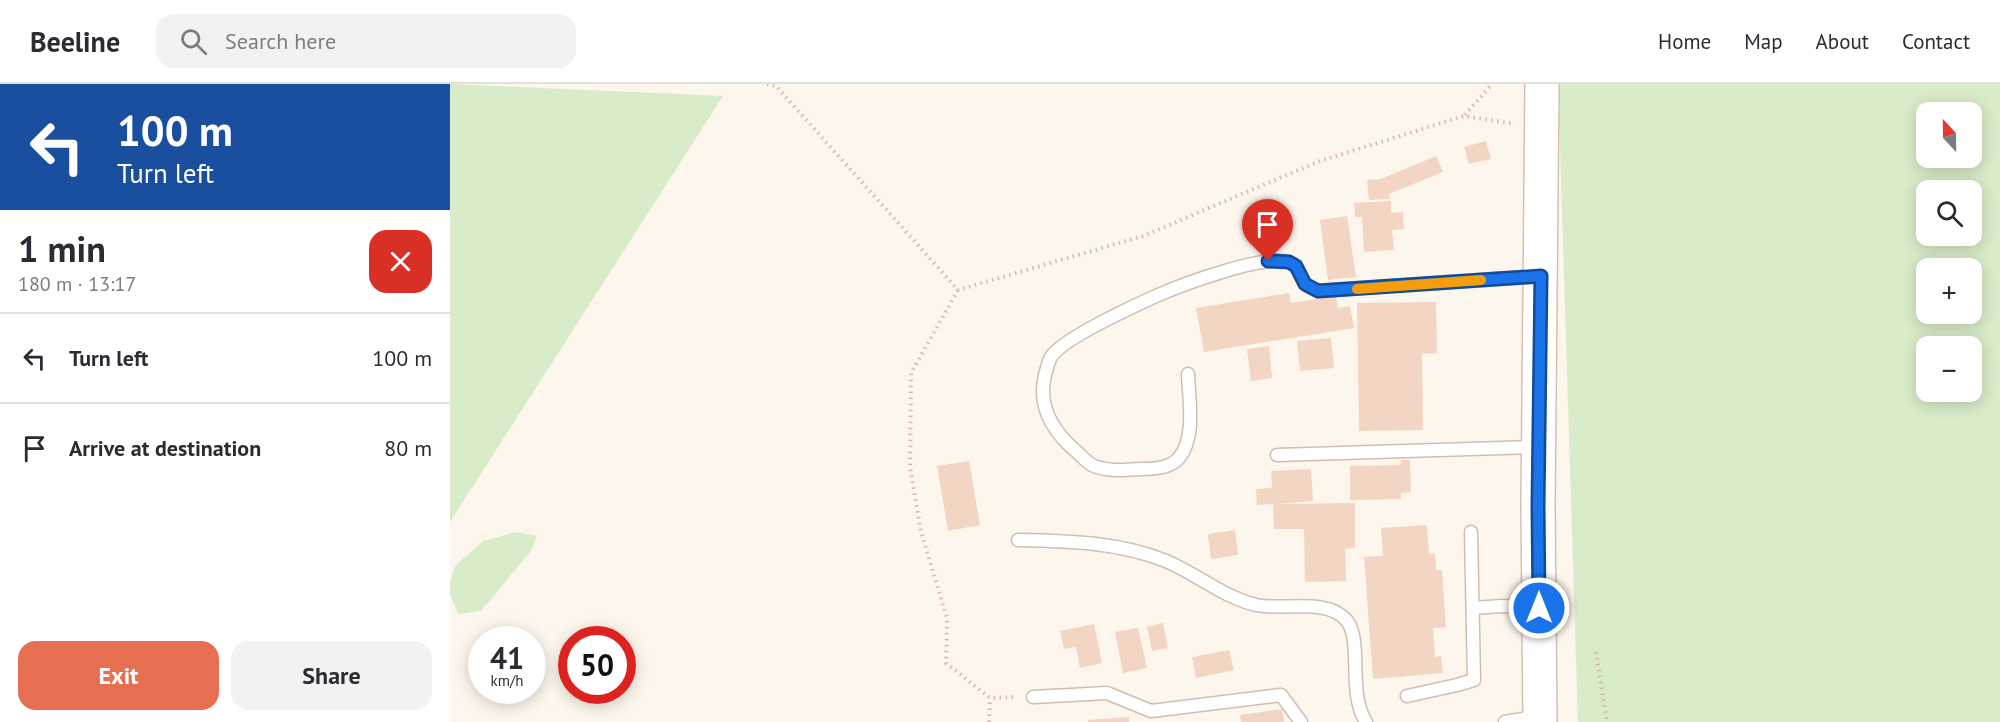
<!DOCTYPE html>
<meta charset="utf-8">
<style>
:root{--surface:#fff;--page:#f2f2f3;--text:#2b2b33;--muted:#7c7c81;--line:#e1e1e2;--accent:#e76f51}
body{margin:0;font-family:"PT Sans",sans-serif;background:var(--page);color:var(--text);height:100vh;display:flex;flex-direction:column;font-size:22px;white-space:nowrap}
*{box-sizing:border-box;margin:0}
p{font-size:20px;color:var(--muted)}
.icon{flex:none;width:33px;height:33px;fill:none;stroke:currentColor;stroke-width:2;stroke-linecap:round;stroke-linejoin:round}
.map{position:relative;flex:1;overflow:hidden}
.side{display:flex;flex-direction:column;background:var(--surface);width:450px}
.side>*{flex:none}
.hud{background:#1a4fa0;color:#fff;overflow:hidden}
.needle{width:39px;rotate:338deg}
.buttons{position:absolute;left:1466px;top:18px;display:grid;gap:12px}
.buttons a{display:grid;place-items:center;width:66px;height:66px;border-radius:12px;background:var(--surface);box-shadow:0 3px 15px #0003;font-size:30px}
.speed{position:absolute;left:18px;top:542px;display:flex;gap:12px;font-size:30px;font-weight:700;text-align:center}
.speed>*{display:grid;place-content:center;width:78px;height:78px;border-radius:50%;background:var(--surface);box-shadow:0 3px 15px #0003;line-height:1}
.speed small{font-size:15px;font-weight:400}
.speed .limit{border:9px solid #d22;background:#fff;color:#111}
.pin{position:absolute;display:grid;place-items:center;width:51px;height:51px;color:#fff;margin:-62px -26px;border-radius:50% 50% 50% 0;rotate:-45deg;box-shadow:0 0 6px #0007}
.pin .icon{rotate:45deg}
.me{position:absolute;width:66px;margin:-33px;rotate:0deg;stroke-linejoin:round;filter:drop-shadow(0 0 4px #0008)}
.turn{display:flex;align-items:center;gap:21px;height:126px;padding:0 18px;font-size:27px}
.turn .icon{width:78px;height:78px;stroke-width:2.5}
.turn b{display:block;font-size:42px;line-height:51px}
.round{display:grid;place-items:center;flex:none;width:63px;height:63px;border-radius:18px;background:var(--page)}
.head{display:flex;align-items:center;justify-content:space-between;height:102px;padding:0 18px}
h1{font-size:36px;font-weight:700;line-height:45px}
.cta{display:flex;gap:12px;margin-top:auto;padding:12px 18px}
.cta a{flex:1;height:69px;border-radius:18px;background:var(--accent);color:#fff;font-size:24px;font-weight:700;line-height:69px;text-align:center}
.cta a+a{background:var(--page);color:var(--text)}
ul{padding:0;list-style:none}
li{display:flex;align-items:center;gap:18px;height:90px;padding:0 18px;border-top:2px solid var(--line)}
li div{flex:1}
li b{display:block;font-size:22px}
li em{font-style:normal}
header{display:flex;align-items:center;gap:36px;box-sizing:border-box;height:84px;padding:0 30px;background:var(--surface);border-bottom:2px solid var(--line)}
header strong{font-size:28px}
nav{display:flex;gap:33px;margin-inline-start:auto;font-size:21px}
.search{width:420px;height:54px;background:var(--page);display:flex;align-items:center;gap:15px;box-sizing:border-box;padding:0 21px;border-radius:18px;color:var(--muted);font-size:22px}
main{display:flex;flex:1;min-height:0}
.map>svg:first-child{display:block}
.green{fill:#d8ecc9;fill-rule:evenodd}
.building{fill:#f3d5c3}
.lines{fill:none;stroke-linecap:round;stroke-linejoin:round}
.service-casing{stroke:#d1beb0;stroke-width:15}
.secondary-casing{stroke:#d6c0b0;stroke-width:36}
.path{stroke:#d9b8a5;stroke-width:4;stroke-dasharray:1.5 4.5;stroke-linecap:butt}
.service{stroke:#fff;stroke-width:12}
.secondary{stroke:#fff;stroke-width:33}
.route-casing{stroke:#114b97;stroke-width:15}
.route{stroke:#1a73e8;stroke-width:10}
.slow{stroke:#f59e0b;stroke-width:10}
</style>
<header>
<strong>Beeline</strong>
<div class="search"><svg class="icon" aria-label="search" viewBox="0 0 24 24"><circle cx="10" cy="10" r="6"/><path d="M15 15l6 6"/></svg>Search here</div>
<nav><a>Home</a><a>Map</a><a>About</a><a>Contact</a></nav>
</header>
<main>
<section class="side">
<div class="hud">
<div class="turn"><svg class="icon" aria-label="left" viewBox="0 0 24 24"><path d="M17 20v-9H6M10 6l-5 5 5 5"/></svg><div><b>100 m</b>Turn left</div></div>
</div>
<div class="head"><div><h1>1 min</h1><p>180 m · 13:17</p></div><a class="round" style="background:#d93025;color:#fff"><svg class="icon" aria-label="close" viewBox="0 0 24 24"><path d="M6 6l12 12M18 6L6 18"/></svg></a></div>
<ul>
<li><svg class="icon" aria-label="left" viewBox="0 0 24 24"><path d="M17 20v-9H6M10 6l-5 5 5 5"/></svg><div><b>Turn left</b></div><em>100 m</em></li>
<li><svg class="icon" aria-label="arrive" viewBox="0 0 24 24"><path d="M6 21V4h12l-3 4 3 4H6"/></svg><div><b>Arrive at destination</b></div><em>80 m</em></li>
</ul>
<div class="cta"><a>Exit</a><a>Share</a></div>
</section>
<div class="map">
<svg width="1550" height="638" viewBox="0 0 1550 638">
<rect width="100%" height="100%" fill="#fdf6ec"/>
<g class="green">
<path d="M 0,0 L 273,12 L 0,438 Z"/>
<path d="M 1108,0 L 1550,0 L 1550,638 L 1128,638 ZM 1476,28 L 1521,28 L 1521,74 L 1476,74 ZM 1476,106 L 1521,106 L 1521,152 L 1476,152 ZM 1476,184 L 1521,184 L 1521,230 L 1476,230 ZM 1476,262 L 1521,262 L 1521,308 L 1476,308 Z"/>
<path d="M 65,448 L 87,452 L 81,467 L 31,527 L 8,530 L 0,510 L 0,498 L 5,482 L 33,457 Z"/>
</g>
<g class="building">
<path d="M 1036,57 L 1041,75 L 1019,80 L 1014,63 Z"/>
<path d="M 986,72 L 993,88 L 939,110 L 940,115 L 919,116 L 917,96 L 931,95 Z"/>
<path d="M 941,117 L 941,129 L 953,128 L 954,145 L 942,146 L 944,166 L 914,168 L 912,133 L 905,133 L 904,119 Z"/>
<path d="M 897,132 L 906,193 L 878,196 L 870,136 Z"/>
<path d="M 839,209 L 841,219 L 886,212 L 888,224 L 900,222 L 904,244 L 754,268 L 746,224 Z"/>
<path d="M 986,218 L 987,269 L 972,270 L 973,346 L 909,347 L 907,219 Z"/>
<path d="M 881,254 L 884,284 L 850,287 L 847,257 Z"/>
<path d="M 819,262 L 822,294 L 801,297 L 797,265 Z"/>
<path d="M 951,376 L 960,376 L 961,408 L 951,409 L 951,415 L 900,416 L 900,382 L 950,381 Z"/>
<path d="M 519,377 L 530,441 L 498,447 L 487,382 Z"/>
<path d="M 861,385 L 863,417 L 828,420 L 905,419 L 905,464 L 895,465 L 896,497 L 855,498 L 854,445 L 824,445 L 823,420 L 807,421 L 806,405 L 822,404 L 821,387 Z"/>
<path d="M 977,441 L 979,470 L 985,469 L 986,486 L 992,486 L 996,543 L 983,544 L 985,573 L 991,572 L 993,589 L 923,595 L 914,473 L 933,472 L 931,444 Z"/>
<path d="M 785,446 L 788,471 L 761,475 L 758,450 Z"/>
<path d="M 713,539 L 718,564 L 702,567 L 697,543 Z"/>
<path d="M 644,540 L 652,579 L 630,584 L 626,563 L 614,565 L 610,547 Z"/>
<path d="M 688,544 L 697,584 L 673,589 L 665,548 Z"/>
<path d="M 779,566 L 784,586 L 746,594 L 742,573 Z"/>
<path d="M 832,625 L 834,638 L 791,638 L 790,631 Z"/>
<path d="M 679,633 L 679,638 L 638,638 L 638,636 Z"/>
</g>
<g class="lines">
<g class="service-casing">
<g id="service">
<path d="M 738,290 C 739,316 746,353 729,374 C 720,384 705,385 691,385 C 675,386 657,388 642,381 C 637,378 632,373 628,369 C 604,349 587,323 595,291 C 597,285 598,278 601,273 C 612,255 684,222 706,212 C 731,201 818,168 841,179 C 850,184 850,195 856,201 C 859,204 865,205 868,207 L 1090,192"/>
<path d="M 827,371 L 1087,363"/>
<path d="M 568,456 C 618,457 669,458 716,477 C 747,490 773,513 806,521 C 834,527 878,513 897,537 C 913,558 897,608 916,638"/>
<path d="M 1023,524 L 1052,522 L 1087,524"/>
<path d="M 957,612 L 1007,601 L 1024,596 L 1021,448"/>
<path d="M 583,613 L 657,609 L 701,627 L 831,611 L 851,638"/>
<path d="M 1055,638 L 1089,632"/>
</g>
</g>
<g class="secondary-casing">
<path id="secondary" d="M 1090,638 L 1088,421 L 1092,0"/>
</g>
<g class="path">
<path d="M 317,0 L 326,2 L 508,206 L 693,152 L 870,77 L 1014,32 L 1065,40"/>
<path d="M 1015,31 L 1042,0"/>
<path d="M 508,206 L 461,289 L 460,383 L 471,448 L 497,534 L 496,579 L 540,614 L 566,613"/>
<path d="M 1146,568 L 1157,638"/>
<path d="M 539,638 L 540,614"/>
</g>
<use href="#service" class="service"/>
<use href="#secondary" class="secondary"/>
</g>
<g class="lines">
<g class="route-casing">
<path id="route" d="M 818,177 L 839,178 L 846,182 L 855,200 L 868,207 L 1091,192 L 1088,421 L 1089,524"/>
</g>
<use href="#route" class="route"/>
<path class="slow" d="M 907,205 L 1031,196"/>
</g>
</svg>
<div class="buttons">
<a><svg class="needle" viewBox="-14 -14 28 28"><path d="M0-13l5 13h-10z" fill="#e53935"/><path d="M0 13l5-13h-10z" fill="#7c7c81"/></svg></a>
<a><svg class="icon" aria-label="search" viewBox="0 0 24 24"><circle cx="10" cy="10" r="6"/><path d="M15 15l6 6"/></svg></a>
<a>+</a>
<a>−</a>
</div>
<div class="speed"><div>41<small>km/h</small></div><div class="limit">50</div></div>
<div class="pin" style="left:818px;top:177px;background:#d93025"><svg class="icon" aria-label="arrive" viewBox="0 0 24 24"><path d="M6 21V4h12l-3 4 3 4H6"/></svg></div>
<svg class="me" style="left:1089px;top:524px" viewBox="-20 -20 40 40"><circle r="17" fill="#1a73e8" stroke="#fff" stroke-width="3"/><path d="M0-11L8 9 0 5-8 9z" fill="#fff"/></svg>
</div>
</main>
